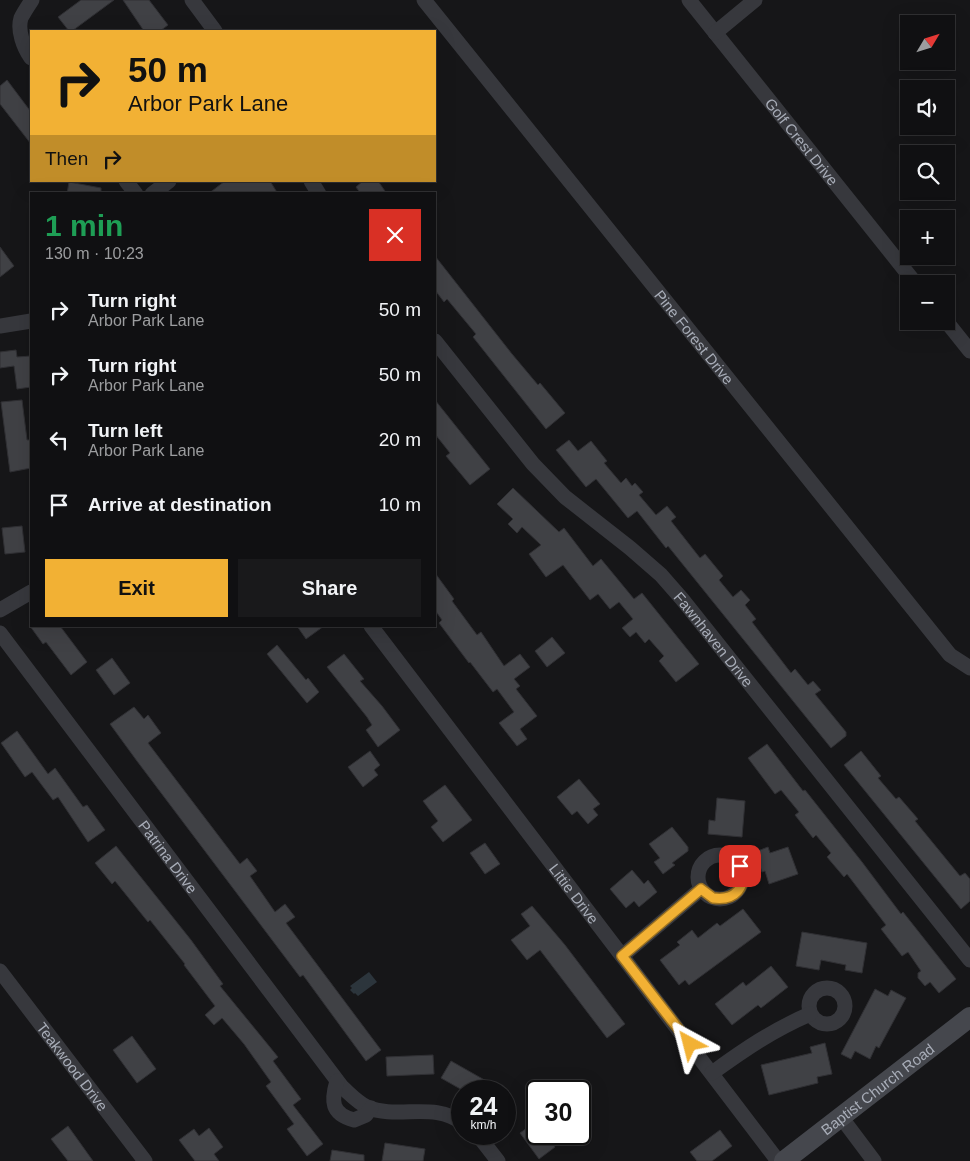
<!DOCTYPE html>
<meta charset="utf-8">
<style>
:root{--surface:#101012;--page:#19191b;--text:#f1f3f6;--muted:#9c9d9f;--line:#303032;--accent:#f2b134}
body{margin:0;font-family:Helvetica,sans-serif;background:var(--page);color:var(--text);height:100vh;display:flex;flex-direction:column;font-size:19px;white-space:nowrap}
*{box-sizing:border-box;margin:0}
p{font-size:16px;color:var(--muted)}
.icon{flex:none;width:28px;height:28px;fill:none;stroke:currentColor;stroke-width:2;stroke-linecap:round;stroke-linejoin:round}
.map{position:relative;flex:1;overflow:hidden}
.panel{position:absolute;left:30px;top:192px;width:406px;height:435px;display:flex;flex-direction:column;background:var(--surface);border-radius:0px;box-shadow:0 5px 20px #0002,0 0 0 1px var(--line)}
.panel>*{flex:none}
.hud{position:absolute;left:30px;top:30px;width:406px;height:152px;border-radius:0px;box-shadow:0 5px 20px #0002,0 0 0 1px var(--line);background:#f2b134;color:#111;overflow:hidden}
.needle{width:32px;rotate:52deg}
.buttons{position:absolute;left:900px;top:15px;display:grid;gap:10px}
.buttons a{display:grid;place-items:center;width:55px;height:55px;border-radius:0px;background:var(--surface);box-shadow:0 5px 20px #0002,0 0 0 1px var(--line);font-size:25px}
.speed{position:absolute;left:451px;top:1080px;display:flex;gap:10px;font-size:25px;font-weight:700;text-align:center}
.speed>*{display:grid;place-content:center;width:65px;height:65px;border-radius:50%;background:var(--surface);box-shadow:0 5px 20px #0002,0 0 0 1px var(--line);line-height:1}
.speed small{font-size:12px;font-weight:400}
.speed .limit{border:2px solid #111;border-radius:8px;background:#fff;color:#111}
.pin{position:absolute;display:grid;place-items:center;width:42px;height:42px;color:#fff;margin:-21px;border-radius:10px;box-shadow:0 2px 8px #0006}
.me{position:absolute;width:55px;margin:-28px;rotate:322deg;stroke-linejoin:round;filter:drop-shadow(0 0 4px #0008)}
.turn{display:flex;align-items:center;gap:18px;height:105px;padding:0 15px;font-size:22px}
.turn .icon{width:65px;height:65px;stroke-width:2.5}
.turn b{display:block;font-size:35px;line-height:42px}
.then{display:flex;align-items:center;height:48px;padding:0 15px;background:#0003;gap:10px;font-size:19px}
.round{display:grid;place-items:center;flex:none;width:52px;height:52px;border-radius:0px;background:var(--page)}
.overview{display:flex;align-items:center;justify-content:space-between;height:85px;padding:0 15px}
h1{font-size:30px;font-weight:800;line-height:38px;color:#1e9e55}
.action{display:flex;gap:10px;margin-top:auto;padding:10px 15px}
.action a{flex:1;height:58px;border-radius:0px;background:var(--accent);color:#111;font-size:20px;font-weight:800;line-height:58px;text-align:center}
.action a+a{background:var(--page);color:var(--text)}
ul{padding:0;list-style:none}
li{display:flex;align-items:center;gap:15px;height:65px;padding:0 15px}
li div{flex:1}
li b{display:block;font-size:19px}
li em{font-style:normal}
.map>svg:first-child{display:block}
.water{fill:#2c353c}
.building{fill:#404145;stroke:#303034}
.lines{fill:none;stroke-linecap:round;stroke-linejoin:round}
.street{stroke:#37383d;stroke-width:15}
.secondary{stroke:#45474d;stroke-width:20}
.route-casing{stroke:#9d7322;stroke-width:12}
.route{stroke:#f2b134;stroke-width:9}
.labels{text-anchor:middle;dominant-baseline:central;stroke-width:5;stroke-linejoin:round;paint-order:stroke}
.street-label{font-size:15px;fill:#a8adb8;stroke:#111113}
</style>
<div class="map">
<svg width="970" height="1161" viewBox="0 0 970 1161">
<rect width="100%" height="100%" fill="#161618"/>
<path class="water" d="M 369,972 L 377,982 L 358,996 L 355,993 L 354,994 L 350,990 L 352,988 L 350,986 Z"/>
<g class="building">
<path d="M 81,0 L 114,0 L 72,31 L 69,31 L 58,17 Z"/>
<path d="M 123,0 L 149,0 L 168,25 L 160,31 L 144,31 Z"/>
<path d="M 7,80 L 31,112 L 31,144 L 0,104 L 0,86 Z"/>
<path d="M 225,181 L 270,181 L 278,194 L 208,194 Z"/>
<path d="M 363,181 L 378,181 L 387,194 L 361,194 L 356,187 Z"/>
<path d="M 69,182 L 101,188 L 101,194 L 67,194 Z"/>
<path d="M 0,247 L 14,266 L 0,277 Z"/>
<path d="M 435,256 L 512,354 L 538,385 L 540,383 L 565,413 L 546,429 L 473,337 L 476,334 L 447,299 L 444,302 L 435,290 Z"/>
<path d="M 16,350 L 17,357 L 31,356 L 31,387 L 17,389 L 14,366 L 0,368 L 0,352 Z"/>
<path d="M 22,400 L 27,440 L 31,440 L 31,468 L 10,472 L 1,402 Z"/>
<path d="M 435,400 L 490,469 L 470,485 L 446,456 L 450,453 L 435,434 Z"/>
<path d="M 569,440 L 578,451 L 591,441 L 607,461 L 604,463 L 621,483 L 626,478 L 632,486 L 635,483 L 643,492 L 639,495 L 656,515 L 667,506 L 676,517 L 671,521 L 700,558 L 705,554 L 723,576 L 719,580 L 733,597 L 741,590 L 750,600 L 745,605 L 756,619 L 752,622 L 791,673 L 795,669 L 808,685 L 813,681 L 821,690 L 815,694 L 846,732 L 846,736 L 831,748 L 668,546 L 666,548 L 637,511 L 628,518 L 596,479 L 586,487 L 556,450 Z"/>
<path d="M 513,488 L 559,532 L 564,528 L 593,566 L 601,559 L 634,599 L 642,593 L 699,664 L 676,682 L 659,661 L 664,656 L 649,639 L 645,643 L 636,632 L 630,637 L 622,628 L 633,619 L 619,602 L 610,609 L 598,594 L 590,600 L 563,565 L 546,577 L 529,554 L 541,545 L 522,527 L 517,533 L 508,524 L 513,519 L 497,504 Z"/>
<path d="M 22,526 L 25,552 L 5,554 L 2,528 Z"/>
<path d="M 435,573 L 454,599 L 452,601 L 477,635 L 481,632 L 504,666 L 520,654 L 530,667 L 514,679 L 520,686 L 516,689 L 537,716 L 520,729 L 527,739 L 517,746 L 499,723 L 514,712 L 497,689 L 493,692 L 470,662 L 469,663 L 439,623 L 442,620 L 435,610 Z"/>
<path d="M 30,626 L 60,626 L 87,662 L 71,675 L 46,642 L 43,644 Z"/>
<path d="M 297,626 L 324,626 L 306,639 Z"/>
<path d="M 552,637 L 565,653 L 547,667 L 535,651 Z"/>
<path d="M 277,645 L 306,680 L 308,678 L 319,692 L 307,703 L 267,654 Z"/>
<path d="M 344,654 L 364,679 L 360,681 L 382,706 L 400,730 L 378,747 L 366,730 L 372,725 L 367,717 L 327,667 Z"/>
<path d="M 112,658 L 130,683 L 114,695 L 96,670 Z"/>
<path d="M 134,707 L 144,719 L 148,715 L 161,733 L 148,743 L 240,864 L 247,858 L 257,871 L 250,876 L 275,912 L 285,904 L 295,917 L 286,923 L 381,1050 L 366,1061 L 303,975 L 300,977 L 137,761 L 110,724 Z"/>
<path d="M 17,731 L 48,774 L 55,768 L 83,807 L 87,805 L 105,830 L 88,842 L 58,797 L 53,800 L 32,772 L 25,777 L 1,743 Z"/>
<path d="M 767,744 L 803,791 L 805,790 L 862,862 L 901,914 L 903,912 L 956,979 L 939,993 L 930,982 L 925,986 L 918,978 L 918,973 L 921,971 L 908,952 L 902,956 L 881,929 L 886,925 L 847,874 L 844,877 L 827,857 L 831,853 L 816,835 L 813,838 L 795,815 L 799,812 L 781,790 L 775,794 L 748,758 Z"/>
<path d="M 370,751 L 380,765 L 374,770 L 378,775 L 363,787 L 348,767 Z"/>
<path d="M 861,751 L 881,776 L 878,778 L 896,799 L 899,797 L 918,819 L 915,821 L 960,876 L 965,873 L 970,879 L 970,901 L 961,909 L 844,765 Z"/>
<path d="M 579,779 L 600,804 L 593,809 L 598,815 L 588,824 L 577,811 L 572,815 L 557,797 Z"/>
<path d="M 445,785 L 472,820 L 443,842 L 431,827 L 438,821 L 423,801 Z"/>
<path d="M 717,798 L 745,801 L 742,837 L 708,834 L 709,820 L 715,821 Z"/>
<path d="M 672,827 L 688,847 L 688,851 L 672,863 L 675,865 L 663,874 L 654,862 L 660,858 L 649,844 Z"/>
<path d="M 485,843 L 500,864 L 485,874 L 470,853 Z"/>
<path d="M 116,846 L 191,940 L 223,984 L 220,986 L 278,1057 L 273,1061 L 301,1099 L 293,1105 L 323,1144 L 307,1156 L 287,1129 L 294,1124 L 266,1086 L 271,1082 L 244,1044 L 222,1018 L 214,1025 L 205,1015 L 215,1006 L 184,965 L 185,964 L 150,920 L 148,922 L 115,881 L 112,884 L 95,863 Z"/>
<path d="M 768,847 L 770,853 L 788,847 L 798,874 L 769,884 L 765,871 L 762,872 L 755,852 Z"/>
<path d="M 632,870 L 644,884 L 648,880 L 657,892 L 639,907 L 634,901 L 626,908 L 610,889 Z"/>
<path d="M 532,906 L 565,945 L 625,1024 L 607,1038 L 540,950 L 527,960 L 511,940 L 530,926 L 521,914 Z"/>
<path d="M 743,909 L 761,932 L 689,985 L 685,980 L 679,985 L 660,960 L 680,945 L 677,942 L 692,930 L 698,938 L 717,923 L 720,926 Z"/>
<path d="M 802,932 L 867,943 L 862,973 L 845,970 L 846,965 L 821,960 L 819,970 L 796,966 Z"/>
<path d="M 771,966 L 788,987 L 761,1008 L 758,1005 L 732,1025 L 715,1004 L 743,982 L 746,986 Z"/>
<path d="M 875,989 L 888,996 L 891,990 L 906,998 L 879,1048 L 876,1046 L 870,1059 L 855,1051 L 851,1059 L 841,1054 Z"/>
<path d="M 132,1036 L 156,1069 L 137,1083 L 113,1050 Z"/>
<path d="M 825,1043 L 832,1074 L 817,1077 L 818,1083 L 769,1095 L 761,1065 L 812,1053 L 810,1047 Z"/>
<path d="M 433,1055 L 434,1074 L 387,1076 L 386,1057 Z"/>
<path d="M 451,1061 L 488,1082 L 483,1091 L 464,1091 L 441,1078 Z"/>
<path d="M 538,1120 L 538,1134 L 546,1134 L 555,1147 L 539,1159 L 520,1133 Z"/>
<path d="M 68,1126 L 93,1161 L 68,1161 L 51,1139 Z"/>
<path d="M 209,1128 L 223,1147 L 214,1154 L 219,1161 L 195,1161 L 179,1140 L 194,1129 L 199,1136 Z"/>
<path d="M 720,1130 L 732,1146 L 712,1161 L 697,1161 L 690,1152 Z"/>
<path d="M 385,1143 L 425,1149 L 423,1161 L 382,1161 Z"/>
<path d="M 332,1150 L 364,1155 L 364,1161 L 330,1161 Z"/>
</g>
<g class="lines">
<g class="street">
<path d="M 192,0 L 215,31"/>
<path id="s1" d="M 424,0 L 950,655 L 970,668"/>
<path id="s2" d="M 689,0 L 916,284"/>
<path d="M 715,33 L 755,0"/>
<path d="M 31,58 C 24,48 17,31 21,18 C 24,12 28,6 32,0"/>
<path d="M 126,181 L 136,194"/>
<path d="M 311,181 L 319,194"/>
<path d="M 152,194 L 169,181"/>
<path d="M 946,321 L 970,351"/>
<path d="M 0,326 L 31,321"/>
<path id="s3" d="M 435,341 L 533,464 L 565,497 L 630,548 L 661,575 L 682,599 L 970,960"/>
<path d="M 0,610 L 31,592"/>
<path id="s4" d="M 371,626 L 778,1161"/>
<path id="s5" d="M 0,633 L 342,1087 C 350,1094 357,1102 367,1107 C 397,1120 435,1101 462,1123"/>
<circle cx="720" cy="877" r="22"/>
<path d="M 622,956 L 701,889"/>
<path id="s6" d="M 0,971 L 145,1161"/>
<circle cx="827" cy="1006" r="18"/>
<path d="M 712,1073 C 745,1049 773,1030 810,1014"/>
<path d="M 337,1081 C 331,1101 331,1114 354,1120 L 366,1115 L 371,1108"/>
<path d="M 841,1117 L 874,1161"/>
<path d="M 477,1134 L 498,1161"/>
</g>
<path class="secondary" id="s7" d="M 784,1161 L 970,1017"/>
</g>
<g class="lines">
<g class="route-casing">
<path id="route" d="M 690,1044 L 622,956 L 701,889 L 713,898 C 735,901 748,887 740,866"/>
</g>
<use href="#route" class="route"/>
</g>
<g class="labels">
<g class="street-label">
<text stroke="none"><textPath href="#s2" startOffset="181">Golf Crest Drive</textPath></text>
<text stroke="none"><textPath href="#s1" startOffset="432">Pine Forest Drive</textPath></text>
<text stroke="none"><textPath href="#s3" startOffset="410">Fawnhaven Drive</textPath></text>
<text stroke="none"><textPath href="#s5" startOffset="280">Patrina Drive</textPath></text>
<text stroke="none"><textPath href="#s4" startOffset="336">Littie Drive</textPath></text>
<text stroke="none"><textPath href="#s6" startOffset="120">Teakwood Drive</textPath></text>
<text stroke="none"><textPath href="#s7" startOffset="118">Baptist Church Road</textPath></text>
</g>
</g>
</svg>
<div class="buttons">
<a><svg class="needle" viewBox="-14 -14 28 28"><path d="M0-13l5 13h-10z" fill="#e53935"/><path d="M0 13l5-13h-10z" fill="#9c9d9f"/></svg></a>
<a><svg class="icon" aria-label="sound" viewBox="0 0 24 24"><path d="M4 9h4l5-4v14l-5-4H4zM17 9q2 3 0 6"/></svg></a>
<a><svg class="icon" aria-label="search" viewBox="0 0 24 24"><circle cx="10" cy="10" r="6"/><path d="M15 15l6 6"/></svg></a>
<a>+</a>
<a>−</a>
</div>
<div class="speed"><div>24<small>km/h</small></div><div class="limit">30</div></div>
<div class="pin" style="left:740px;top:866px;background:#d93025"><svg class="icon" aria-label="arrive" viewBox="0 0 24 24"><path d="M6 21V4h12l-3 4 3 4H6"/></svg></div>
<svg class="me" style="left:690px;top:1044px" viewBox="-20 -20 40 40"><path d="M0-17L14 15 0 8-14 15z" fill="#f2b134" stroke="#fff" stroke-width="4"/></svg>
<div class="hud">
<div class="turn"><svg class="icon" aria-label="right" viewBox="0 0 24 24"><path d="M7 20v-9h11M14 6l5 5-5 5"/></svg><div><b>50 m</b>Arbor Park Lane</div></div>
<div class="then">Then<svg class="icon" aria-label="right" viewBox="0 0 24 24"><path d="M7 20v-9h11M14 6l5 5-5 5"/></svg></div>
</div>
<section class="panel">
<div class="overview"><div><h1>1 min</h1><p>130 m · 10:23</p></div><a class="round" style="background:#d93025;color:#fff"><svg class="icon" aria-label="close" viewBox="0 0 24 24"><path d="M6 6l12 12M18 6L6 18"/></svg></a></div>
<ul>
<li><svg class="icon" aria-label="right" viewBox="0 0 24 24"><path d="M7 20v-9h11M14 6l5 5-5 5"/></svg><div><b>Turn right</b><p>Arbor Park Lane</p></div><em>50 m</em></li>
<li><svg class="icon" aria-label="right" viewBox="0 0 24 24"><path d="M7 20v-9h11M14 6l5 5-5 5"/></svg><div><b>Turn right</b><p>Arbor Park Lane</p></div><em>50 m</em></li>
<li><svg class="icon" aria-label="left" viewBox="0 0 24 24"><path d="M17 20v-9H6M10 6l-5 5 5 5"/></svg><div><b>Turn left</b><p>Arbor Park Lane</p></div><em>20 m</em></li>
<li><svg class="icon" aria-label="arrive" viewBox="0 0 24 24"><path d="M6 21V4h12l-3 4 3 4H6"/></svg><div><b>Arrive at destination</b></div><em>10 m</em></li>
</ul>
<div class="action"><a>Exit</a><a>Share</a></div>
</section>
</div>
